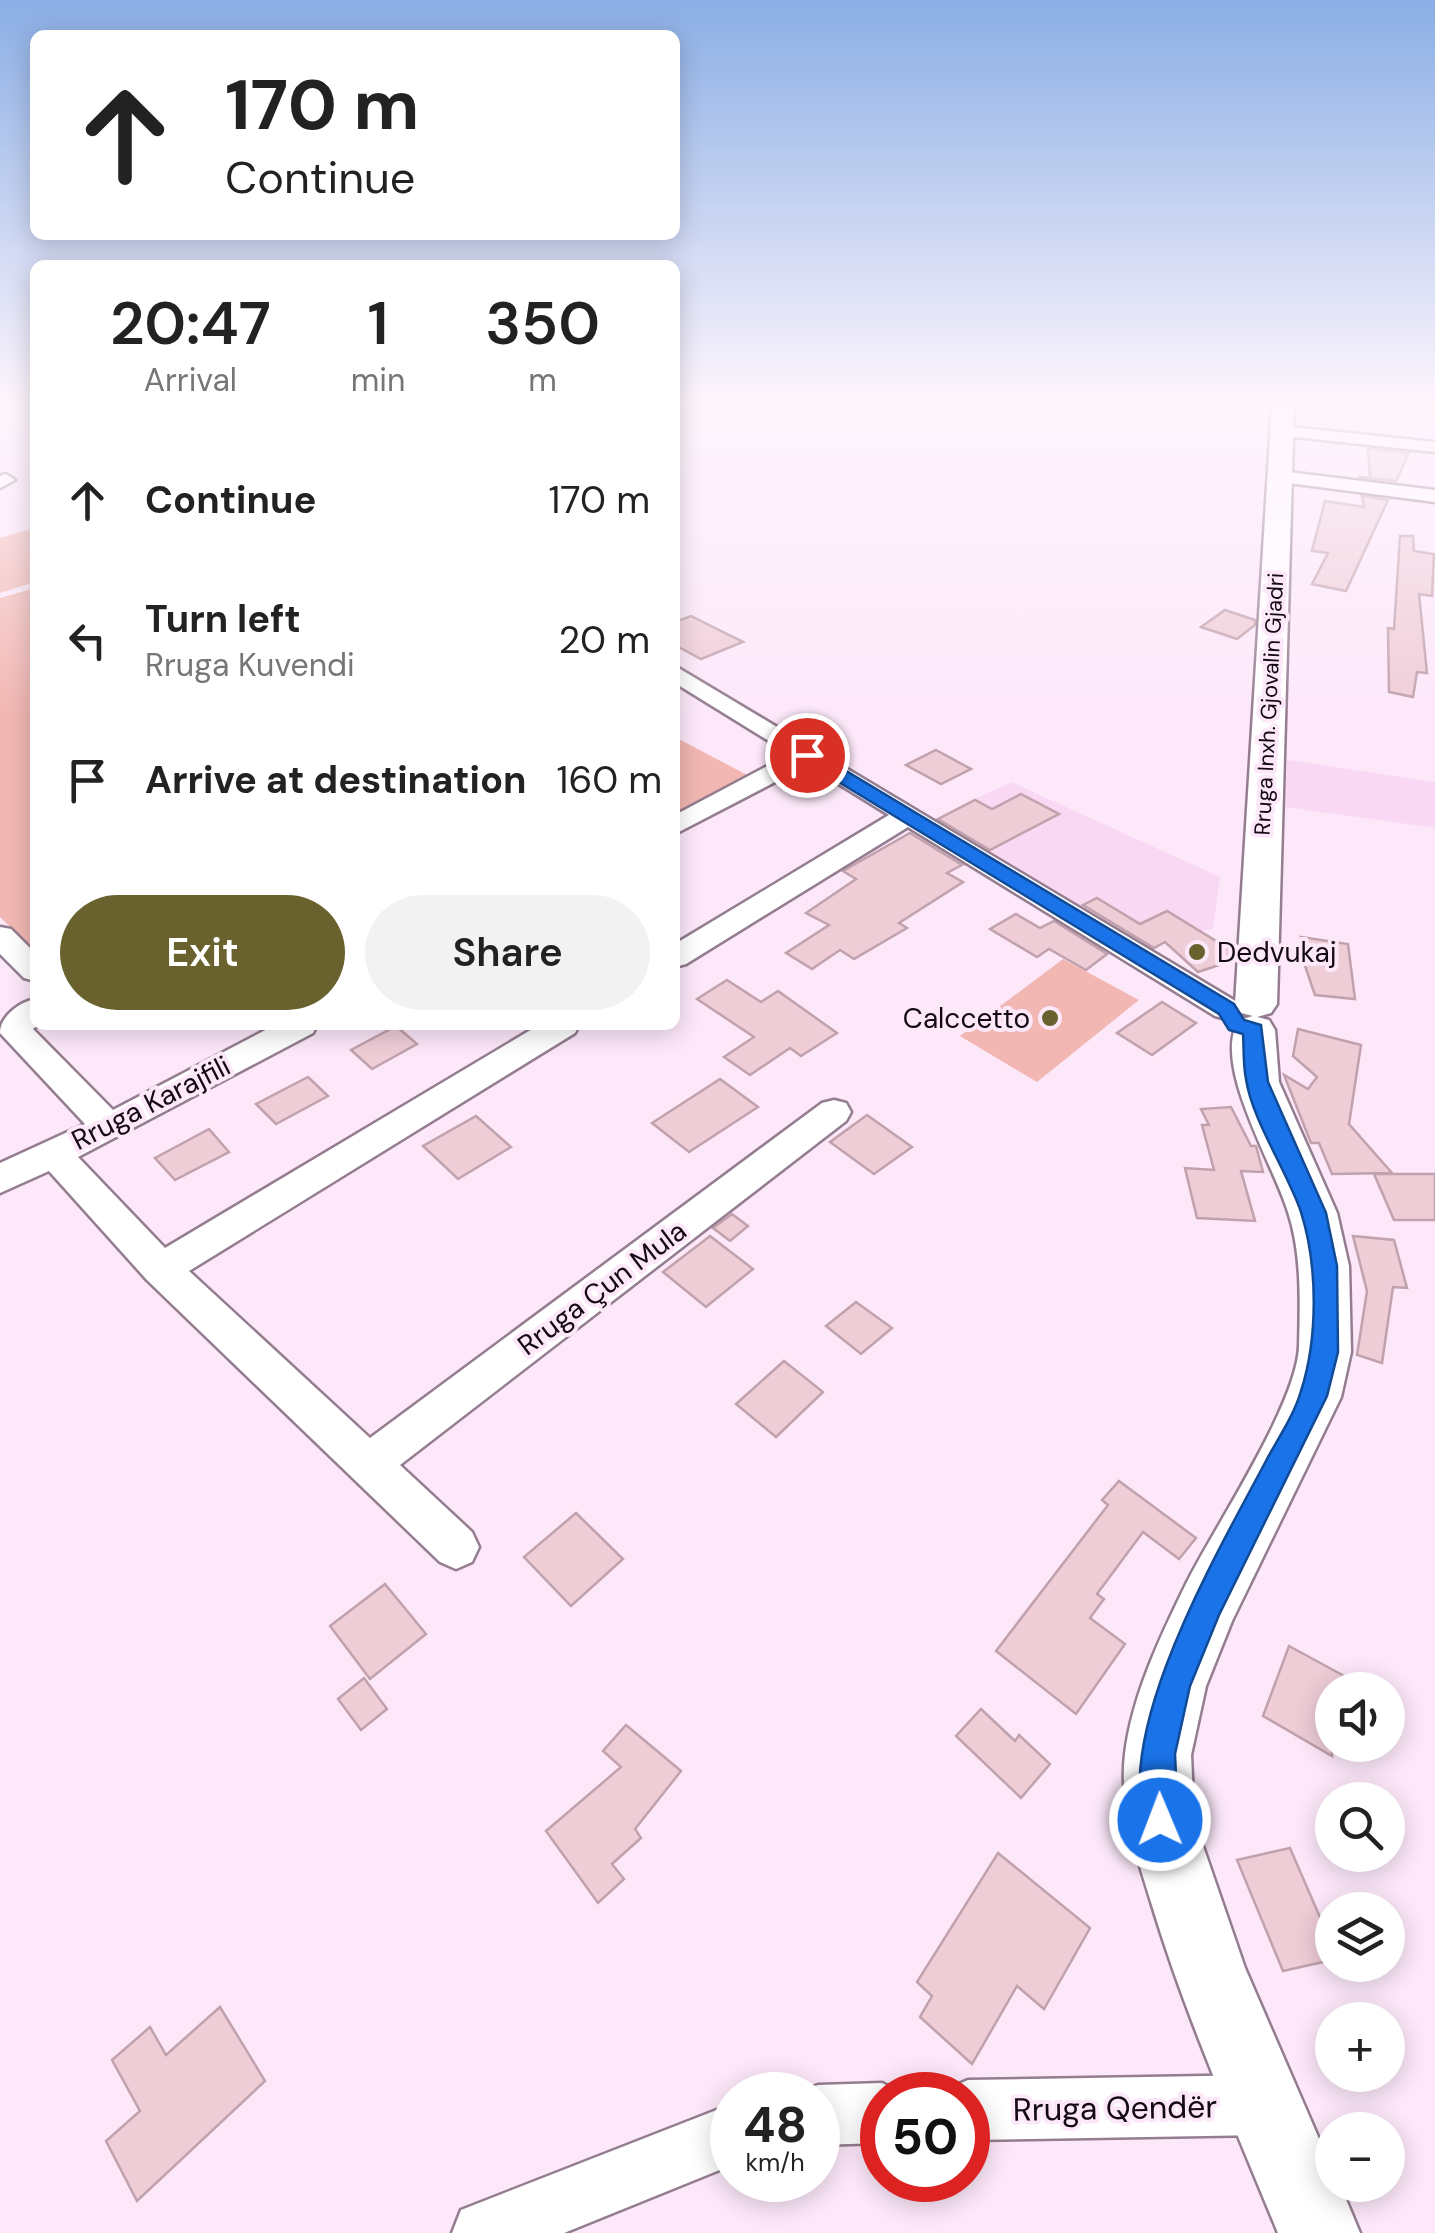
<!DOCTYPE html>
<meta charset="utf-8">
<style>
:root{--surface:#fff;--page:#f2f2f2;--text:#222;--muted:#767676;--accent:#69622e}
body{margin:0;font-family:"DM Sans",sans-serif;background:var(--page);color:var(--text);height:100vh;display:flex;flex-direction:column;font-size:38px;white-space:nowrap}
*{box-sizing:border-box;margin:0}
p{font-size:32px;color:var(--muted)}
.icon{flex:none;width:55px;height:55px;fill:none;stroke:currentColor;stroke-width:2;stroke-linecap:round;stroke-linejoin:round}
.map{position:relative;flex:1;overflow:hidden}
.panel{position:absolute;left:30px;top:260px;width:650px;height:770px;display:flex;flex-direction:column;background:var(--surface);border-radius:15px;box-shadow:0 5px 25px #0003}
.panel>*{flex:none}
.banner{position:absolute;left:30px;top:30px;width:650px;height:210px;border-radius:15px;box-shadow:0 5px 25px #0003;background:#fff;color:var(--text);overflow:hidden}
.tools{position:absolute;left:1315px;top:1672px;display:grid;gap:20px}
.tools a{display:grid;place-items:center;width:90px;height:90px;border-radius:50%;background:var(--surface);box-shadow:0 5px 25px #0003;font-size:50px}
.speed{position:absolute;left:710px;top:2072px;display:flex;gap:20px;font-size:50px;font-weight:700;text-align:center}
.speed>*{display:grid;place-content:center;width:130px;height:130px;border-radius:50%;background:var(--surface);box-shadow:0 5px 25px #0003;line-height:1}
.speed small{font-size:25px;font-weight:400}
.speed .limit{border:15px solid #d22;background:#fff;color:#111}
.pin{position:absolute;display:grid;place-items:center;width:85px;height:85px;color:#fff;margin:-42px;border:5px solid #fff;border-radius:50%;box-shadow:0 2px 10px #0007}
.me{position:absolute;width:110px;margin:-55px;rotate:359deg;stroke-linejoin:round;filter:drop-shadow(0 0 8px #0008)}
.turn{display:flex;align-items:center;gap:35px;height:210px;padding:0 30px;font-size:45px}
.turn .icon{width:130px;height:130px;stroke-width:2.5}
.turn b{display:block;font-size:70px;line-height:85px}
.eta{display:flex;justify-content:space-evenly;align-items:center;height:170px;text-align:center}
.eta b{font-size:60px;font-weight:600;line-height:70px}
.cta{display:flex;gap:20px;margin-top:auto;padding:20px 30px}
.cta a{flex:1;height:115px;border-radius:60px;background:var(--accent);color:#fff;font-size:40px;font-weight:600;line-height:115px;text-align:center}
.cta a+a{background:var(--page);color:var(--text)}
ul{padding:0;list-style:none}
li{display:flex;align-items:center;gap:30px;height:140px;padding:0 30px}
li div{flex:1}
li b{display:block;font-size:38px}
li em{font-style:normal}
.map>svg:first-child{display:block}
.built{fill:#f9d8f3}
.green{fill:#f2b7b3}
.building{fill:#efcdd7;stroke:#c1a1ab;stroke-width:2.5}
.lines{fill:none;stroke-linecap:round;stroke-linejoin:round}
.minor-casing{stroke:#947d90;stroke-width:5}
.major-casing{stroke:#947d90;stroke-width:5}
.minor{fill:#fff;fill-rule:evenodd}
.major{fill:#fff;fill-rule:evenodd}
.route{fill:#1a73e8;stroke:#114b97;stroke-width:2.5}
.poi-dot{fill:#69622e;stroke:#fde8fa;stroke-width:4}
.labels{text-anchor:middle;dominant-baseline:central;stroke-width:8;stroke-linejoin:round;paint-order:stroke}
.far-street-label{font-size:22px;fill:#130a12;stroke:#fde8fa}
.poi-label{font-size:28px;fill:#130a12;stroke:#fde8fa;text-anchor:start}
.street-label{font-size:28px;fill:#130a12;stroke:#fde8fa}
.near-street-label{font-size:32px;fill:#130a12;stroke:#fde8fa}
</style>
<div class="map">
<svg width="1435" height="2233" viewBox="0 0 1435 2233">
<rect width="100%" height="100%" fill="#fde8fa"/>
<g class="built">
<path d="M 1287,760 L 1435,782 L 1435,828 L 1285,807 Z"/>
<path d="M 1011,782 L 1220,877 L 1213,929 L 1196,932 L 1140,924 L 1121,935 L 932,820 Z"/>
</g>
<g class="green">
<path d="M 35,528 L 35,582 L 0,593 L 0,538 Z"/>
<path d="M 35,588 L 35,951 L 0,917 L 0,598 Z"/>
<path d="M 675,737 L 749,776 L 675,815 Z"/>
<path d="M 1063,959 L 1139,1000 L 1037,1082 L 960,1036 Z"/>
</g>
<g class="building">
<path d="M 1368,449 L 1409,453 L 1396,481 L 1358,477 L 1370,478 Z"/>
<path d="M 1362,496 L 1388,500 L 1346,591 L 1312,584 L 1328,553 L 1312,551 L 1325,501 L 1364,507 Z"/>
<path d="M 1400,536 L 1413,536 L 1414,551 L 1434,554 L 1432,596 L 1419,594 L 1427,673 L 1417,672 L 1413,697 L 1389,692 L 1388,628 L 1394,629 Z"/>
<path d="M 1225,610 L 1255,620 L 1255,625 L 1237,639 L 1201,627 Z"/>
<path d="M 691,616 L 743,642 L 701,659 L 675,645 L 675,622 Z"/>
<path d="M 936,750 L 971,769 L 941,784 L 906,765 Z"/>
<path d="M 1021,794 L 1059,814 L 990,850 L 938,819 L 975,800 L 992,809 Z"/>
<path d="M 910,833 L 962,865 L 947,873 L 963,882 L 899,923 L 907,928 L 854,959 L 840,950 L 812,969 L 786,953 L 829,925 L 806,913 L 856,879 L 843,871 Z"/>
<path d="M 1097,898 L 1140,924 L 1167,911 L 1234,952 L 1234,960 L 1198,972 L 1165,942 L 1154,948 L 1083,905 Z"/>
<path d="M 1016,914 L 1040,928 L 1054,921 L 1107,954 L 1086,970 L 1049,949 L 1037,957 L 990,929 Z"/>
<path d="M 1301,937 L 1348,944 L 1355,999 L 1315,995 L 1303,960 Z"/>
<path d="M 727,980 L 761,1002 L 778,991 L 837,1033 L 801,1056 L 790,1048 L 750,1075 L 724,1057 L 754,1037 L 697,999 Z"/>
<path d="M 1162,1002 L 1196,1023 L 1152,1055 L 1117,1033 Z"/>
<path d="M 396,1026 L 417,1044 L 372,1069 L 351,1050 Z"/>
<path d="M 1298,1029 L 1361,1045 L 1349,1124 L 1392,1173 L 1332,1174 L 1319,1143 L 1311,1143 L 1284,1075 L 1308,1089 L 1317,1077 L 1293,1056 Z"/>
<path d="M 308,1077 L 328,1096 L 276,1124 L 256,1104 Z"/>
<path d="M 720,1079 L 758,1107 L 689,1152 L 652,1123 Z"/>
<path d="M 1231,1107 L 1251,1146 L 1256,1146 L 1263,1172 L 1241,1171 L 1255,1221 L 1197,1218 L 1185,1168 L 1214,1170 L 1202,1125 L 1209,1125 L 1201,1109 Z"/>
<path d="M 867,1115 L 912,1147 L 874,1174 L 830,1142 Z"/>
<path d="M 476,1116 L 511,1147 L 458,1179 L 423,1146 Z"/>
<path d="M 209,1129 L 229,1152 L 175,1180 L 155,1158 Z"/>
<path d="M 1374,1174 L 1435,1174 L 1435,1220 L 1394,1220 Z"/>
<path d="M 732,1214 L 748,1226 L 730,1241 L 713,1228 Z"/>
<path d="M 710,1236 L 753,1269 L 706,1307 L 663,1272 Z"/>
<path d="M 1353,1236 L 1394,1240 L 1407,1288 L 1393,1287 L 1382,1363 L 1357,1355 L 1367,1291 Z"/>
<path d="M 856,1302 L 892,1328 L 861,1354 L 826,1326 Z"/>
<path d="M 784,1361 L 823,1392 L 776,1437 L 736,1404 Z"/>
<path d="M 1119,1481 L 1196,1538 L 1179,1559 L 1143,1532 L 1097,1594 L 1104,1599 L 1090,1618 L 1125,1644 L 1076,1714 L 996,1651 L 1108,1505 L 1102,1500 Z"/>
<path d="M 576,1513 L 623,1559 L 571,1606 L 524,1557 Z"/>
<path d="M 385,1584 L 426,1634 L 370,1679 L 330,1626 Z"/>
<path d="M 1289,1646 L 1370,1690 L 1332,1690 L 1332,1756 L 1263,1716 Z"/>
<path d="M 364,1678 L 387,1709 L 361,1730 L 338,1699 Z"/>
<path d="M 981,1709 L 1015,1741 L 1019,1735 L 1050,1764 L 1021,1798 L 956,1736 Z"/>
<path d="M 626,1725 L 681,1771 L 635,1829 L 641,1838 L 612,1864 L 624,1879 L 598,1903 L 546,1831 L 621,1767 L 603,1751 Z"/>
<path d="M 1290,1848 L 1332,1945 L 1332,1960 L 1283,1971 L 1237,1860 Z"/>
<path d="M 998,1853 L 1090,1928 L 1044,2009 L 1017,1986 L 972,2064 L 920,2017 L 932,1996 L 917,1982 Z"/>
<path d="M 220,2007 L 265,2081 L 137,2201 L 106,2141 L 140,2111 L 112,2060 L 150,2027 L 166,2055 Z"/>
</g>
<g class="lines">
<g class="minor-casing">
<g id="minor">
<path d="M 1282,426 L 1435,442 L 1435,452 L 1276,435 L 1273,431 Z"/>
<path d="M 1280,471 L 1435,490 L 1435,502 L 1273,481 L 1271,477 Z"/>
<path d="M 6,474 L 15,480 L 0,488 L 0,476 Z"/>
<path d="M 675,666 L 1237,1002 L 1242,1009 L 1237,1016 L 1226,1019 L 1215,1016 L 908,827 L 686,964 L 675,967 L 675,944 L 889,815 L 808,765 L 675,834 L 675,815 L 790,754 L 675,683 Z"/>
<path d="M 0,927 L 11,929 L 35,953 L 35,981 L 24,978 L 0,954 Z"/>
<path d="M 35,999 L 38,1025 L 33,1029 L 113,1110 L 275,1025 L 317,1025 L 313,1033 L 78,1157 L 165,1248 L 539,1025 L 579,1025 L 575,1033 L 189,1271 L 370,1438 L 822,1103 L 834,1100 L 846,1103 L 851,1112 L 846,1121 L 400,1465 L 472,1532 L 479,1547 L 472,1562 L 456,1569 L 440,1562 L 147,1280 L 49,1171 L 0,1193 L 0,1163 L 85,1124 L 0,1033 C 0,1016 20,1002 35,999 Z"/>
<path d="M 1263,2075 L 1284,2084 L 1293,2105 L 1284,2126 L 1263,2135 L 968,2140 L 968,2095 L 944,2095 L 947,2089 L 968,2080 Z"/>
<path d="M 882,2083 L 905,2095 L 882,2095 L 882,2143 L 818,2145 L 818,2095 L 796,2093 L 818,2085 Z"/>
<path d="M 732,2104 L 732,2165 L 564,2233 L 452,2233 L 461,2210 Z"/>
</g>
</g>
<g class="major-casing">
<path id="major" d="M 1272,404 L 1294,404 L 1277,1004 L 1271,1013 L 1257,1017 L 1269,1020 L 1275,1030 L 1279,1082 L 1337,1213 L 1349,1266 L 1351,1352 L 1341,1397 L 1232,1621 L 1206,1686 L 1191,1755 L 1194,1820 L 1245,1968 L 1332,2169 L 1332,2185 L 1340,2185 L 1360,2233 L 1278,2233 C 1233,2123 1185,2015 1151,1902 C 1136,1853 1119,1806 1125,1754 C 1132,1696 1160,1637 1186,1584 C 1215,1526 1296,1406 1299,1347 C 1300,1302 1302,1254 1288,1212 C 1274,1165 1211,1064 1239,1020 L 1253,1016 L 1241,1013 L 1235,1004 Z"/>
</g>
<use href="#minor" class="minor"/>
<use href="#major" class="major"/>
</g>
<linearGradient id="sky" x2="0" y2="1"><stop stop-color="#8aaee5"/><stop offset="0.56" stop-color="#fef5fd"/><stop offset="1" stop-color="#fef5fd" stop-opacity="0"/></linearGradient>
<rect width="1435" height="717" fill="url(#sky)"/>
<path class="route" d="M 801,751 L 813,751 L 1234,1004 L 1244,1020 L 1261,1025 L 1268,1082 L 1326,1213 L 1337,1266 L 1338,1352 L 1327,1396 L 1219,1615 L 1190,1686 L 1175,1754 L 1178,1820 L 1172,1832 L 1160,1837 L 1148,1832 C 1108,1736 1222,1545 1267,1459 C 1279,1437 1294,1415 1301,1391 C 1318,1338 1318,1266 1301,1212 C 1287,1171 1252,1120 1246,1079 C 1243,1065 1244,1049 1243,1034 L 1229,1030 L 1219,1014 L 801,759 Z"/>
<g class="poi-dot">
<circle cx="1197" cy="952" r="10"/>
<circle cx="1050" cy="1018" r="10"/>
</g>
<g class="labels">
<g class="far-street-label">
<text transform="translate(1269 704) rotate(-87)">Rruga Inxh. Gjovalin Gjadri</text>
</g>
<g class="poi-label">
<text x="1217" y="952">Dedvukaj</text>
<text x="1030" y="1018" text-anchor="end">Calccetto</text>
</g>
<g class="street-label">
<text transform="translate(151 1103) rotate(-27)">Rruga Karajfili</text>
<text transform="translate(602 1288) rotate(-37)">Rruga Çun Mula</text>
</g>
<g class="near-street-label">
<text transform="translate(1115 2108) rotate(-1)">Rruga Qendër</text>
</g>
</g>
</svg>
<div class="tools">
<a><svg class="icon" aria-label="sound" viewBox="0 0 24 24"><path d="M4 9h4l5-4v14l-5-4H4zM17 9q2 3 0 6"/></svg></a>
<a><svg class="icon" aria-label="search" viewBox="0 0 24 24"><circle cx="10" cy="10" r="6"/><path d="M15 15l6 6"/></svg></a>
<a><svg class="icon" aria-label="layers" viewBox="0 0 24 24"><path d="M12 4l9 5-9 5-9-5zM3 14l9 5 9-5"/></svg></a>
<a>+</a>
<a>−</a>
</div>
<div class="speed"><div>48<small>km/h</small></div><div class="limit">50</div></div>
<div class="pin" style="left:807px;top:755px;background:#d93025"><svg class="icon" aria-label="arrive" viewBox="0 0 24 24"><path d="M6 21V4h12l-3 4 3 4H6"/></svg></div>
<svg class="me" style="left:1160px;top:1820px" viewBox="-20 -20 40 40"><circle r="17" fill="#1a73e8" stroke="#fff" stroke-width="3"/><path d="M0-11L8 9 0 5-8 9z" fill="#fff"/></svg>
<div class="banner">
<div class="turn"><svg class="icon" aria-label="ahead" viewBox="0 0 24 24"><path d="M12 20V5M6 11l6-6 6 6"/></svg><div><b>170 m</b>Continue</div></div>
</div>
<section class="panel">
<div class="eta">
<div><b>20:47</b><p>Arrival</p></div>
<div><b>1</b><p>min</p></div>
<div><b>350</b><p>m</p></div>
</div>
<ul>
<li><svg class="icon" aria-label="ahead" viewBox="0 0 24 24"><path d="M12 20V5M6 11l6-6 6 6"/></svg><div><b>Continue</b></div><em>170 m</em></li>
<li><svg class="icon" aria-label="left" viewBox="0 0 24 24"><path d="M17 20v-9H6M10 6l-5 5 5 5"/></svg><div><b>Turn left</b><p>Rruga Kuvendi</p></div><em>20 m</em></li>
<li><svg class="icon" aria-label="arrive" viewBox="0 0 24 24"><path d="M6 21V4h12l-3 4 3 4H6"/></svg><div><b>Arrive at destination</b></div><em>160 m</em></li>
</ul>
<div class="cta"><a>Exit</a><a>Share</a></div>
</section>
</div>
